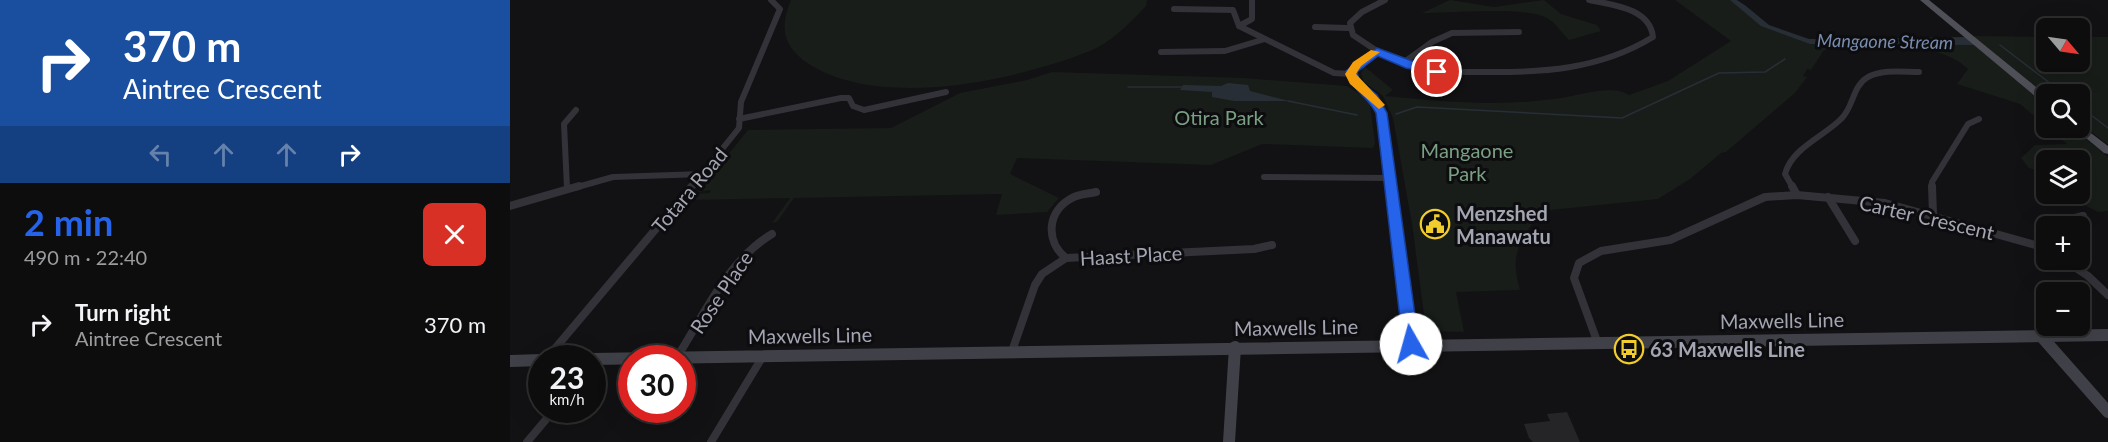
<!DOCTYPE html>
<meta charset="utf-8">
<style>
:root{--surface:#0e0d0e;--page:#171617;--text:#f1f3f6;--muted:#9b9c9e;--line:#2e2d2e;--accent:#2563eb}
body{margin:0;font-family:Lato,sans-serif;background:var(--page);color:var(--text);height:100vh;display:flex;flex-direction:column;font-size:22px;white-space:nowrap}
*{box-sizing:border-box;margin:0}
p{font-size:20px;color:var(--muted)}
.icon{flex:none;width:33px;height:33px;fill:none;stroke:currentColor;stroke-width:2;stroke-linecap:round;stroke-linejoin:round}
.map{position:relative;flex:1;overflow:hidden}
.drawer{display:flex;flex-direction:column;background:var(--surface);width:510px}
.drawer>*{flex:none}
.hud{background:#1a4fa0;color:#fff;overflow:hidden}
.needle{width:39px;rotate:119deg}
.controls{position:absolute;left:1526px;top:18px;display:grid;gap:12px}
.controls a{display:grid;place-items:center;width:54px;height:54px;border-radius:9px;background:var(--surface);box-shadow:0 6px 24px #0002,0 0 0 2px var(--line);font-size:30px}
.speed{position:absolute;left:18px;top:345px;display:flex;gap:12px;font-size:30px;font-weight:700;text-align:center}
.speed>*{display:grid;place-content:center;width:78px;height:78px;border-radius:50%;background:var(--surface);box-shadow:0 6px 24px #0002,0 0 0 2px var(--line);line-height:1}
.speed small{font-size:15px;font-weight:400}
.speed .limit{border:9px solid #d22;background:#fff;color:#111}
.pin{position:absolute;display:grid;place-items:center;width:51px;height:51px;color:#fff;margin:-26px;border:3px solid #fff;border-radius:50%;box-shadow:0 2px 6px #0007}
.me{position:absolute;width:66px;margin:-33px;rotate:353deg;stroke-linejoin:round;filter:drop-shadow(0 0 4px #0008)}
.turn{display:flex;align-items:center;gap:21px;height:126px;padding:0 24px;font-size:27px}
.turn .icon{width:78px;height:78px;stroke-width:2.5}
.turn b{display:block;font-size:42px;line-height:51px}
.lanes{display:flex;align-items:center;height:57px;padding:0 24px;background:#0003;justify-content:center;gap:30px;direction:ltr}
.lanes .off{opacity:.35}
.round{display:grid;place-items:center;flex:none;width:63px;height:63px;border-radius:9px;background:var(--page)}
.summary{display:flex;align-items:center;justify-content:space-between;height:102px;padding:0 24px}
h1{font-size:36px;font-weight:700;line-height:45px;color:var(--accent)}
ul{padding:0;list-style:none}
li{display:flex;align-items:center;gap:18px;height:78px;padding:0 24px}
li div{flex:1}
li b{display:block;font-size:22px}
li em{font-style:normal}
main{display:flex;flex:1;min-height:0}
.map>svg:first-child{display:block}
.green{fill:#181d19}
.water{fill:#282e36}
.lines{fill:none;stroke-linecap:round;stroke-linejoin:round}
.stream{stroke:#282e36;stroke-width:1.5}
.building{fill:#252427}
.street-far1{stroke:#323238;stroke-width:6}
.street{stroke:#323238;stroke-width:8}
.secondary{stroke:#404148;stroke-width:12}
.primary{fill:#4e4f57;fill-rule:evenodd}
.route{fill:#2563eb;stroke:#184099;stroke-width:1.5}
.slow{fill:#f59e0b}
.labels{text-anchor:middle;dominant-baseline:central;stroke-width:6;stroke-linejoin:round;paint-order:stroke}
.far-water-label{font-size:18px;font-style:italic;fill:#798daf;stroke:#0d0c0e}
.park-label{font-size:20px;fill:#7a9f82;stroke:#0d0c0e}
.street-label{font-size:20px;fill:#a3a5b3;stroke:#0d0c0e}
.poi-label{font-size:20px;font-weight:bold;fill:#a3a5b3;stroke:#0d0c0e;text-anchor:start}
</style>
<main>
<section class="drawer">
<div class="hud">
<div class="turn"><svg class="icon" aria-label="right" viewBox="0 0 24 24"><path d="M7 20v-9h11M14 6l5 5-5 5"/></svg><div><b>370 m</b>Aintree Crescent</div></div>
<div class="lanes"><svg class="icon off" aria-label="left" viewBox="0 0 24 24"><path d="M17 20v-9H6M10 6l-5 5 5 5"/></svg><svg class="icon off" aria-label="ahead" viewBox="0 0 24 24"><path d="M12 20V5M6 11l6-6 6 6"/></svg><svg class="icon off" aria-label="ahead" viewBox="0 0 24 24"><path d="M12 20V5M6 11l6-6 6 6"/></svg><svg class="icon" aria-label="right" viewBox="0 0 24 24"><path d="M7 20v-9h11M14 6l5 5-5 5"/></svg></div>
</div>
<div class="summary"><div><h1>2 min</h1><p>490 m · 22:40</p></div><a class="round" style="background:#d93025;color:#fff"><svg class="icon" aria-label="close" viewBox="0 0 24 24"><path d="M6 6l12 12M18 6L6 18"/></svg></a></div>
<ul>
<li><svg class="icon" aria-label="right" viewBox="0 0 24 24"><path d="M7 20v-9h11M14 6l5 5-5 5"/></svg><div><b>Turn right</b><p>Aintree Crescent</p></div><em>370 m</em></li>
</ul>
</section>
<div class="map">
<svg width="1598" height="442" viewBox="0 0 1598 442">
<rect width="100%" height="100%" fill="#121113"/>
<g class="green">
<path d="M 281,0 L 637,0 L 636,6 C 620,23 602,42 580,51 C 504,81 364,112 293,60 C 271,43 271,23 281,0 Z"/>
<path d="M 940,0 L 984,7 L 1034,0 L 1051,14 L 1087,25 L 1091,31 L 1059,40 C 1050,32 1045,20 1032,16 C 1009,7 940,13 912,13 Z"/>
<path d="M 1165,0 L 1226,0 L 1252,23 L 1301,41 L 1459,41 L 1536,105 L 1536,126 L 1510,104 L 1447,84 L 1458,69 C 1425,37 1356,49 1314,50 L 1301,70 L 1297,69 L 1293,76 L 1297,77 L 1285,93 L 1216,152 L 1211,153 L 1180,179 L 1148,199 L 1031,211 C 1010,243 999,251 1010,290 L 946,292 L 954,332 L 921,331 L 915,322 L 902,224 L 883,118 L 873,96 L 854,82 L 851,74 L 854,66 L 883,90 L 875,96 C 936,102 990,107 1051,98 C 1069,95 1102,84 1119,95 L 1158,81 L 1221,41 Z"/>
<path d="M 1463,36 L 1536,37 L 1536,62 L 1569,62 L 1569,37 L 1598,37 L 1598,145 L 1569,122 L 1569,94 L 1536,95 Z"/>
<path d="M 542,72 L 734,78 L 837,86 L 856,98 L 860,106 L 865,143 L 863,148 L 752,144 L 701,165 L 507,158 L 500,174 L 549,198 L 537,212 L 486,215 L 492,194 L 284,198 L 267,222 L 262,223 L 280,198 L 178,200 L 182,194 L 199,193 L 201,190 L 188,192 L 238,130 L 381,128 L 450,93 L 517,80 Z"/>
<path d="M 1538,128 L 1563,128 L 1598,157 L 1598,211 L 1588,212 L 1576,206 L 1581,189 L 1569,184 L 1569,160 L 1536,160 L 1536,173 L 1519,168 L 1511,158 L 1525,145 L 1557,144 Z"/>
</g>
<g class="water">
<path d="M 1220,0 L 1227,0 L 1236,6 L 1259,25 L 1299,39 L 1457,37 L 1466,45 L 1300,44 L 1251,26 Z"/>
<path d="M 718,83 L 738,85 L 740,91 L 779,101 L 724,101 L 702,97 L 702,92 L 670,90 L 673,85 L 711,86 Z"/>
</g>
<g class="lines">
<g class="stream">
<path d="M 1490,45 L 1554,94"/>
<path d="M 618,87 L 672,87"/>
<path d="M 778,101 L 847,115"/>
<path d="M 1569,106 L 1598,128"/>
<path d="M 886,114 L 907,107 L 1112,118 L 1209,73 L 1255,72 L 1275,59"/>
</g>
</g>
<g class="building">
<path d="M 913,218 L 935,218 L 937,226 L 914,226 Z"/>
<path d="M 1057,412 L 1070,442 L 1023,442 L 1019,438 L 1014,424 L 1040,421 L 1037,414 Z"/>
</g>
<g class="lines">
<g class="street-far1">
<path d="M 664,9 L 723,10 L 729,26 L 824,73 L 841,74 L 871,112 L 881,188"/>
<path d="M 729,26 L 742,19 L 742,0"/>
<path d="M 805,27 L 838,28"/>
<path d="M 867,51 C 878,56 889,63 901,66 C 923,73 946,72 969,72 C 1031,73 1089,70 1143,37 C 1140,8 1103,5 1079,0"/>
<path d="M 651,52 L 715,51 L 755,39"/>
<path d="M 893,63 L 922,42 L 942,33 L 1009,32"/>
<path d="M 841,74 L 847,64 L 867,51 L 843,35 L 840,23 L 852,12 L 875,0"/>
<path d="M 229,119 L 331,98 L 339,98 L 343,106 L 354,110 L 436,92"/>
<path d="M 754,177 L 880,178"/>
<path d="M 57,188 L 54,124 L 66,110"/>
<path d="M 64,188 L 103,177 L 193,174"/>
<path d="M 181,188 L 229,128 L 231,102 L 270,9 L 261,0"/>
<path d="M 1283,188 L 1275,174 C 1282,148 1313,137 1331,119 C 1344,107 1342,86 1358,77 C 1373,69 1393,72 1409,72"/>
<path d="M 1422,188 L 1422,182 L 1458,124 L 1469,119"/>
</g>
<g class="street">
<path d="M 881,186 L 901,344"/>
<path d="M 1282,186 L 1287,195"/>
<path d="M 1422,186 L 1423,214"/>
<path d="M 1318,197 L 1345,241"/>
<path d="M 0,206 L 69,186"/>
<path d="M 1554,226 L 1561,219 L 1573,216"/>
<path d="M 556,258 C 535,241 537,211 562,198 C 569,194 578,194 586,192"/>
<path d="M 1554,260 L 1578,276 L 1598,295"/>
<path d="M 1087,341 L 1064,278 L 1069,263 L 1091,251 L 1160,240 L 1255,197 L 1287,195 L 1375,203 L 1536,248"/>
<path d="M 502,351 L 525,285 L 532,274 L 556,258 L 744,249 L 762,245"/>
<path d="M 167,357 C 194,315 218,260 262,234"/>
<path d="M 37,358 L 182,186"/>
<path d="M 17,442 L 44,410"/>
<path d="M 201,442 L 253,356"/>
</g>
<g class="secondary">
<path d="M 1531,336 L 1598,412"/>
<path d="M 82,359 L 1598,335"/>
<path d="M 0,361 L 32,360"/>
<path d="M 719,442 L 725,347"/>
</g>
<g class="primary">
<path d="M 1410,0 L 1419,0 L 1536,95 L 1536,103 L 1532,102 Z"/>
<path d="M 1569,124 L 1598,146 L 1598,154 L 1594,153 L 1565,129 L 1564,128 L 1569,128 Z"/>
</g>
</g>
<path class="route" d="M 867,48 L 932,72 L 927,75 L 896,68 L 868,56 L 847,72 L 849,80 L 867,95 L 877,113 L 909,344 L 901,350 L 893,344 L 866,113 C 856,94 841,90 836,71 Z"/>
<path class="slow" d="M 861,50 L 870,52 L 851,66 L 846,74 L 875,105 L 869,109 L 840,84 L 835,74 L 843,62 Z"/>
<defs>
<g id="civic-ring" transform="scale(1.5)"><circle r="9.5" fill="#0d0c0e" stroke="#f0cd2c" stroke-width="1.5"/><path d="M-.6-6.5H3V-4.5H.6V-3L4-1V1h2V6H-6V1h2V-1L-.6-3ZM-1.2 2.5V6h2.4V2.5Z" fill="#f0cd2c"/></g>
<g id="bus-ring" transform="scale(1.5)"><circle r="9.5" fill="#0d0c0e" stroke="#f0cd2c" stroke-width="1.5"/><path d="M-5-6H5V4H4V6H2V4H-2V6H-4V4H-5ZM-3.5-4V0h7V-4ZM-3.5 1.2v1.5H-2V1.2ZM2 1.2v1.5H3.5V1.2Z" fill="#f0cd2c"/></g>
</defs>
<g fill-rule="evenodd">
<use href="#civic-ring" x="925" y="224"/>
<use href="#bus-ring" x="1119" y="349"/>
</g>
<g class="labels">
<g class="far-water-label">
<text transform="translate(1375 41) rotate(1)">Mangaone Stream</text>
</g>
<g class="park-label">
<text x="709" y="117">Otira Park</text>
<text x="957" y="150">Mangaone<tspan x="957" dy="23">Park</tspan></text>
</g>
<g class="street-label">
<text transform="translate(179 190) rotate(-50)">Totara Road</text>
<text transform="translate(1417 217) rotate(13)">Carter Crescent</text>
<text transform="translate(621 255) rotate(-3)">Haast Place</text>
<text transform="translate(211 292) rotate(-56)">Rose Place</text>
<text transform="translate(1272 320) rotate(-1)">Maxwells Line</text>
<text transform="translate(786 327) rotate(-1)">Maxwells Line</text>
<text transform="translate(300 335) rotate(-1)">Maxwells Line</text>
</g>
<g class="poi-label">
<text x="946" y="213">Menzshed<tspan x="946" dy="23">Manawatu</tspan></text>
<text x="1140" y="349">63 Maxwells Line</text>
</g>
</g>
</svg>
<div class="controls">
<a><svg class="needle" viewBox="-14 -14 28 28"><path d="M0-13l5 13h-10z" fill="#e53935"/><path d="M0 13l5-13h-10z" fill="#9b9c9e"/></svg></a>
<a><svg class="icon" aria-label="search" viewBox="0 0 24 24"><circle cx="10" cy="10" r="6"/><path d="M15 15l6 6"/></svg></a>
<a><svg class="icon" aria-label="layers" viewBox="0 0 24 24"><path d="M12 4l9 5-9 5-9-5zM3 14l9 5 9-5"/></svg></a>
<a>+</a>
<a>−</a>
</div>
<div class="speed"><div>23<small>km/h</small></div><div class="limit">30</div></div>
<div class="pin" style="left:927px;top:72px;background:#d93025"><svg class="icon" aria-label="arrive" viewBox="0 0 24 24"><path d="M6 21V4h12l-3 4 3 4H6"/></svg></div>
<svg class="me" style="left:901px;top:344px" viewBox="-20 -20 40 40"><circle r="19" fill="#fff"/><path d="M0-13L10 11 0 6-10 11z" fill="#2563eb"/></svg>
</div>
</main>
